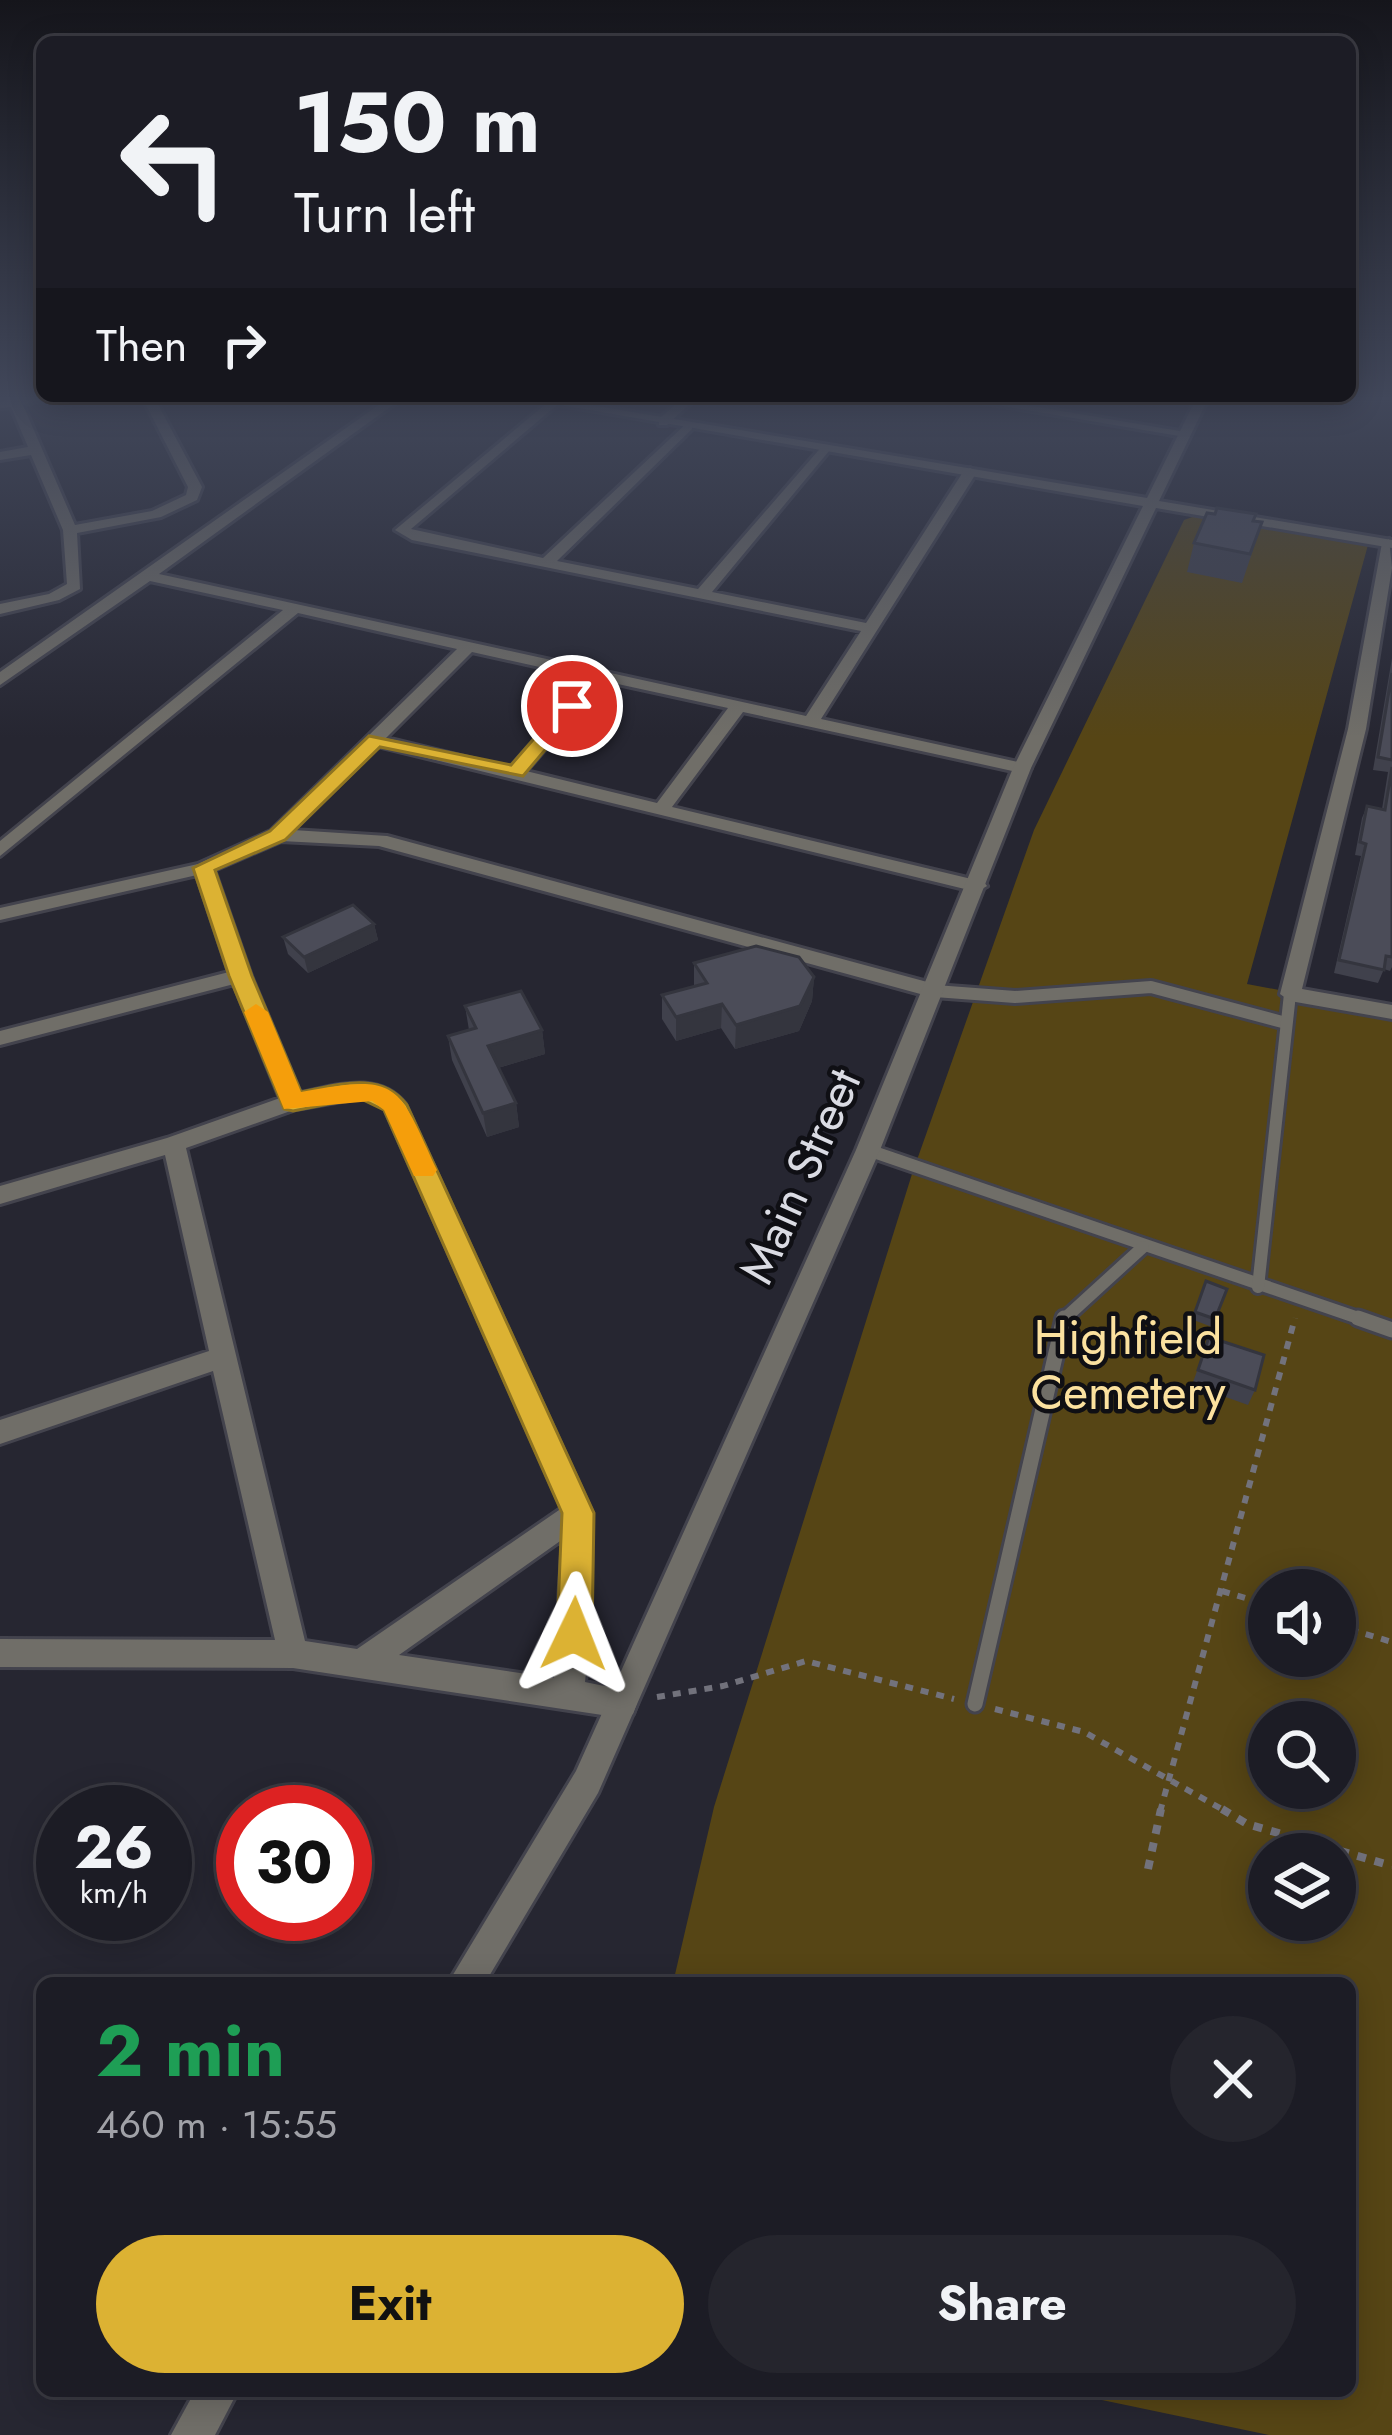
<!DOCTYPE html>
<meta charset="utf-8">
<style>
:root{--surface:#1c1c25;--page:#25252d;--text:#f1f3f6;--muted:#a0a1a7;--line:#3a3a42;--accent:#dcb233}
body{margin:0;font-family:Jost,sans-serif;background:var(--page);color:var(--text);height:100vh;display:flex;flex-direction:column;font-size:45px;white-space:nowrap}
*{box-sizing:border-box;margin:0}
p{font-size:39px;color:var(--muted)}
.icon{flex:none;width:66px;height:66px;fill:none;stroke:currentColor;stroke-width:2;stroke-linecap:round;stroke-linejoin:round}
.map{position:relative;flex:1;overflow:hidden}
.sheet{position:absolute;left:36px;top:1977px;width:1320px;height:420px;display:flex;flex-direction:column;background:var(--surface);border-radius:18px;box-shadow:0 6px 30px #0003,0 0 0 3px var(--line)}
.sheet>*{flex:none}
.top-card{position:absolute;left:36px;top:36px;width:1320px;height:366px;border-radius:18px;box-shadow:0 6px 30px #0003,0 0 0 3px var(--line);background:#1c1c25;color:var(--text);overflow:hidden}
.buttons{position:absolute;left:1248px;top:1569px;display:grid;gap:24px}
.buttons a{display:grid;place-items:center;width:108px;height:108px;border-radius:50%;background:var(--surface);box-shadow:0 6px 30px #0003,0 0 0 3px var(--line);font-size:60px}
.speed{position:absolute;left:36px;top:1785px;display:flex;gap:24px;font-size:60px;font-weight:700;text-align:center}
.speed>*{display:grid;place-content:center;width:156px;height:156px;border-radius:50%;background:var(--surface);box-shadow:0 6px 30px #0003,0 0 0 3px var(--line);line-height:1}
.speed small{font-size:30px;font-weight:400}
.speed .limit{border:18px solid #d22;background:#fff;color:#111}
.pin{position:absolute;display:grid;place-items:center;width:102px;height:102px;color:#fff;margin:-51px;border:6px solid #fff;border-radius:50%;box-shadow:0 3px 12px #0007}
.me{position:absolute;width:132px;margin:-66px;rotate:2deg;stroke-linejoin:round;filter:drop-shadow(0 0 9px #0008)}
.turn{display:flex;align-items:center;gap:42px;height:252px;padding:0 60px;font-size:54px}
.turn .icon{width:156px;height:156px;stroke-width:2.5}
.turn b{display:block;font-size:84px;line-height:102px}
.then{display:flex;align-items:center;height:114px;padding:0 60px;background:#0003;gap:24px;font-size:45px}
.round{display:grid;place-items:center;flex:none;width:126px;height:126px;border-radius:63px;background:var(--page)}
.headline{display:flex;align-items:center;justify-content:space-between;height:204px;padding:0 60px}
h1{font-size:72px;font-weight:700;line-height:90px;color:#1e9e55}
.action{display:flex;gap:24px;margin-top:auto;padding:24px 60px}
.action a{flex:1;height:138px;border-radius:72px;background:var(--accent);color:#111;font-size:48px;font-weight:700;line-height:138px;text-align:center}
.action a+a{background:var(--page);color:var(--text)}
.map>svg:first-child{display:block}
.green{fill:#564515;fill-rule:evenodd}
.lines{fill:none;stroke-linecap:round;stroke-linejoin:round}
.service-far1-casing{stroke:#43434d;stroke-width:18}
.service-casing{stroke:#43434d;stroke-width:21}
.minor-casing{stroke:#43434d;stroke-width:6}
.tertiary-casing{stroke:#43434d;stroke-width:6}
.path-far1{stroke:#72727c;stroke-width:6;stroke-dasharray:8 8;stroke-linecap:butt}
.path{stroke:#72727c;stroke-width:8;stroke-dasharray:9 9;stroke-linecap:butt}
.service-far1{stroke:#706e68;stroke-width:12}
.service{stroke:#706e68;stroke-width:15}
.minor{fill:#706e68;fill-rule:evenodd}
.tertiary{fill:#706e68;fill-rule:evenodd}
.wall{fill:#40414c}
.shaded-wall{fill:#34353e}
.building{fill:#4b4c58;stroke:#34353e;stroke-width:3}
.route{fill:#dcb233;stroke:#8f7421;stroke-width:3}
.slow{fill:#f59e0b}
.labels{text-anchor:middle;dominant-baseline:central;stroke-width:9;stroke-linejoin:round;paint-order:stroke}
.street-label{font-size:48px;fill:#dadbe3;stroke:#0f0f14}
.park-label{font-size:48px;fill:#fbe19f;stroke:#0f0f14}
</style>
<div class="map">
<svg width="1392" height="2435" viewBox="0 0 1392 2435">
<rect width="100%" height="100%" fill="#262631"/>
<path class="green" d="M 1198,515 L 1368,545 L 1247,984 L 1392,1011 L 1392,2435 L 1269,2435 L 1059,2391 L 1350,2391 L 1350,1983 L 673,1983 L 714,1807 L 912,1174 L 1034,830 L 1184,520 ZM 1269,1590 L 1335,1590 L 1335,1656 L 1269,1656 ZM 1269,1722 L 1335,1722 L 1335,1788 L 1269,1788 ZM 1269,1854 L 1335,1854 L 1335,1920 L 1269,1920 Z"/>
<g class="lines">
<g class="service-far1-casing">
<g id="service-far1">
<path d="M 935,991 L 1015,997 L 1151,987 L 1286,1023"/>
<path d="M 868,1150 L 1367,1321"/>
<path d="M 1258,1287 L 1290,994"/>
<path d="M 1062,1321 L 1143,1247"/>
</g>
</g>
<g class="service-casing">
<g id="service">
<path d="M 1358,1318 L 1392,1330"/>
<path d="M 975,1704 L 1064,1318"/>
</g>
</g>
<g class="minor-casing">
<g id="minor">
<path d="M 7,397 L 51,397 L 23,405 L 75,525 L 152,511 L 186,495 L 188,487 L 142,397 L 154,397 L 202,487 L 197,500 L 161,517 L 77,533 L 80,589 L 59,600 L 0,614 L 0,604 L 49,594 L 67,584 L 63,530 L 31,455 L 0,460 L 0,452 L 28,447 L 11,407 L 0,408 L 0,402 L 8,400 Z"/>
<path d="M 390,397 L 404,397 L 159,574 L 806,716 L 861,631 L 412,540 L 395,530 L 553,398 L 557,405 L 411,529 L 543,558 L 688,422 L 692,423 L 692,429 L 557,561 L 698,589 L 824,444 L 831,448 L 829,451 L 712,592 L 866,623 L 963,472 L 970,468 L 977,472 L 821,719 L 1022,763 L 1031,768 L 1022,773 L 743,712 L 672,807 L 984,882 L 987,886 L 977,892 L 378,746 L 293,830 L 387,836 L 942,986 L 945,991 L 935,998 L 379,846 L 281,841 L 214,870 L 251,976 L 300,1093 C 337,1086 378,1071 405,1104 L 592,1513 L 590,1634 L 585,1682 L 633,1692 L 637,1703 L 633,1714 L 622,1718 L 293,1668 L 0,1667 L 0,1639 L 275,1640 L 213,1371 L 0,1444 L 0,1420 L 209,1351 L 165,1155 L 0,1204 L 0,1186 L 167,1138 L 280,1098 L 234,984 L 0,1045 L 0,1031 L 229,972 L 197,875 L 0,920 L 0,908 L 198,864 L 271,831 L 457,649 L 298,613 L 0,856 L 0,841 L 283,610 L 150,581 L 0,685 L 0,672 ZM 472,652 L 589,678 L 510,768 L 386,738 ZM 604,681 L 728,708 L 657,803 L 526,771 ZM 359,1098 L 373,1100 L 385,1109 L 562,1508 L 357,1649 L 305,1641 L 186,1148 L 296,1109 ZM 563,1539 L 554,1678 L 399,1655 Z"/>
<path d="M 684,397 L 697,397 L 667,425 L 659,425 L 659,419 Z"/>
<path d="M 950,397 L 979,397 L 1191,433 L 1185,437 Z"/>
<path d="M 1389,539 L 1392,568 L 1366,729 L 1302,989 L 1392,1005 L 1392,1019 L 1290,1001 L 1280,994 L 1348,729 L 1382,543 Z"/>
</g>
</g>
<g class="tertiary-casing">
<g id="tertiary">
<path d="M 515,397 L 542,397 L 1147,498 L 1197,397 L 1209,397 L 1159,501 L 1392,540 L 1392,548 L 1156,508 L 1031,768 L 880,1150 L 598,1793 L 485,1983 L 448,1983 L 576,1771 L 856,1150 L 1013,768 L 1143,506 Z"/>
<path d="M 195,2391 L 238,2391 L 215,2435 L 171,2435 Z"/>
</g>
</g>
<g class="path-far1">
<path d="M 1222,1591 L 1269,1605"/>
<path d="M 1335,1625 L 1392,1642"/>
<path d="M 657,1697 L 723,1686 L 806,1661 L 954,1699"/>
<path d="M 995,1709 L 1084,1732 L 1227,1812"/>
<path d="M 1160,1812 L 1295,1318"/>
</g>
<g class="path">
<path d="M 1222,1809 L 1247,1824 L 1392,1866"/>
<path d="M 1148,1869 L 1161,1809"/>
</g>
<use href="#service-far1" class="service-far1"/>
<use href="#service" class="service"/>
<use href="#minor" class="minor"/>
<use href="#tertiary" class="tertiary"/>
</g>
<g class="wall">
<path d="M 1254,521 L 1253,550 L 1242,583 L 1187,572 L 1194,543 Z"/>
<path d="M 1392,658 L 1392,967 L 1390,971 L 1384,969 L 1378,983 L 1334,973 L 1361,856 L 1355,855 L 1362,818 L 1367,806 L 1382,809 L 1388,772 L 1373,770 Z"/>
<path d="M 374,924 L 378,940 L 308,973 L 288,954 L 283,937 Z"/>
<path d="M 694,963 L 814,977 L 812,1001 L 799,1031 L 735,1049 L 721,1028 L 676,1041 L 662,1019 L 662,995 L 694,986 Z"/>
<path d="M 465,1006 L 542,1030 L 545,1054 L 498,1068 L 516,1103 L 519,1127 L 487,1137 L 452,1060 L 448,1036 L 469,1030 Z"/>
<path d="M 1206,1281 L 1227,1289 L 1212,1327 L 1191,1319 Z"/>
<path d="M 1209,1337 L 1255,1390 L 1248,1405 L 1192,1385 Z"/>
</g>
<g class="shaded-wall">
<path d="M 374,924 L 378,940 L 308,973 L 304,957 Z"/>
<path d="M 814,977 L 812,1001 L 799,1031 L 735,1049 L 736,1025 Z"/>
<path d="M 722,1004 L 721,1028 L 676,1041 L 676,1017 Z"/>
<path d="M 542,1030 L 545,1054 L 491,1070 L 488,1046 Z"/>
<path d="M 516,1103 L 519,1127 L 487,1137 L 483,1113 Z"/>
</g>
<g class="building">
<path d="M 1217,508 L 1256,514 L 1253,521 L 1262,522 L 1250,554 L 1194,543 L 1207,513 L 1215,514 Z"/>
<path d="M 1392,673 L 1392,760 L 1378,757 Z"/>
<path d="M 1392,767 L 1392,957 L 1386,956 L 1384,970 L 1339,960 L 1366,844 L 1360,842 L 1367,806 L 1385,810 Z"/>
<path d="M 353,905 L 374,924 L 304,957 L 283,937 Z"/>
<path d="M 756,946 L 799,957 L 814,977 L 800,1006 L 736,1025 L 722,1004 L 676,1017 L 662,995 L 707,983 L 694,963 Z"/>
<path d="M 521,991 L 542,1030 L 488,1046 L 516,1103 L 483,1113 L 448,1036 L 476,1028 L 465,1006 Z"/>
<path d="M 1206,1281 L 1227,1289 L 1215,1319 L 1195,1312 Z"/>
<path d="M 1209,1337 L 1264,1355 L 1255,1390 L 1198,1370 Z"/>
</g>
<linearGradient id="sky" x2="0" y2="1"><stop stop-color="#15151b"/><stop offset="0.54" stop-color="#41475a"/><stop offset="1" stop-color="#41475a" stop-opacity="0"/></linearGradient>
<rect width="1392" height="738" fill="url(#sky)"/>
<path class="route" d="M 566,702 L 582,706 L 523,776 L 380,747 L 285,840 L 215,870 L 252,976 L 301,1092 C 338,1085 381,1070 407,1105 L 594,1513 L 592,1634 L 587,1645 L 574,1650 L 562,1645 L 557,1634 L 562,1513 L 384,1110 L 359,1098 L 293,1111 L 284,1109 L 229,976 L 193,868 L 270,831 L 369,736 L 511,765 Z"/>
<path class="slow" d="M 256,1004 L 268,1012 L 301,1092 C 400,1073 397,1083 437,1170 L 433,1176 L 414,1176 L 384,1110 L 372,1101 L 284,1109 L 244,1012 Z"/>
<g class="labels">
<g class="street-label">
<text transform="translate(800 1176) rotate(-66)">Main Street</text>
</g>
<g class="park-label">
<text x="1128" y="1337">Highfield<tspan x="1128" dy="55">Cemetery</tspan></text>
</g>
</g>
</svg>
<div class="buttons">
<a><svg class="icon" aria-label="sound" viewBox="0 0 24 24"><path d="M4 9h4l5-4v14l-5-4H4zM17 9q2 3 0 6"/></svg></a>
<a><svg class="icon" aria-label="search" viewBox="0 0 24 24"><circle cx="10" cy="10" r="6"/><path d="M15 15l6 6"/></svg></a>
<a><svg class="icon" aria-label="layers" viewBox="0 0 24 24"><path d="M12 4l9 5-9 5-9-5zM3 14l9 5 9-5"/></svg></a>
</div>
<div class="speed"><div>26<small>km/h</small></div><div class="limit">30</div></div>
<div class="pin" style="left:572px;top:706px;background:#d93025"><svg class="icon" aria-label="arrive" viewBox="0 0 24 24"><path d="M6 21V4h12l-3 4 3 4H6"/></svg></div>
<svg class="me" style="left:574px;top:1634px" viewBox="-20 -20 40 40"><path d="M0-17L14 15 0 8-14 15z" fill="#dcb233" stroke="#fff" stroke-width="4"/></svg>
<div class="top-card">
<div class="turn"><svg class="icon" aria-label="left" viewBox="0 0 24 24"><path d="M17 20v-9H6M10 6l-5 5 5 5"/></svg><div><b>150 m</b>Turn left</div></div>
<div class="then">Then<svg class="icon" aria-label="right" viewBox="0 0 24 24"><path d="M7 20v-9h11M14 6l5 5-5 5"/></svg></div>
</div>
<section class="sheet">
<div class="headline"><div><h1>2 min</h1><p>460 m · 15:55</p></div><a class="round"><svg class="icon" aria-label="close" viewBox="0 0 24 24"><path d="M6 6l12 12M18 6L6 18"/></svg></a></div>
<div class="action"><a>Exit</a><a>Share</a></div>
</section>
</div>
